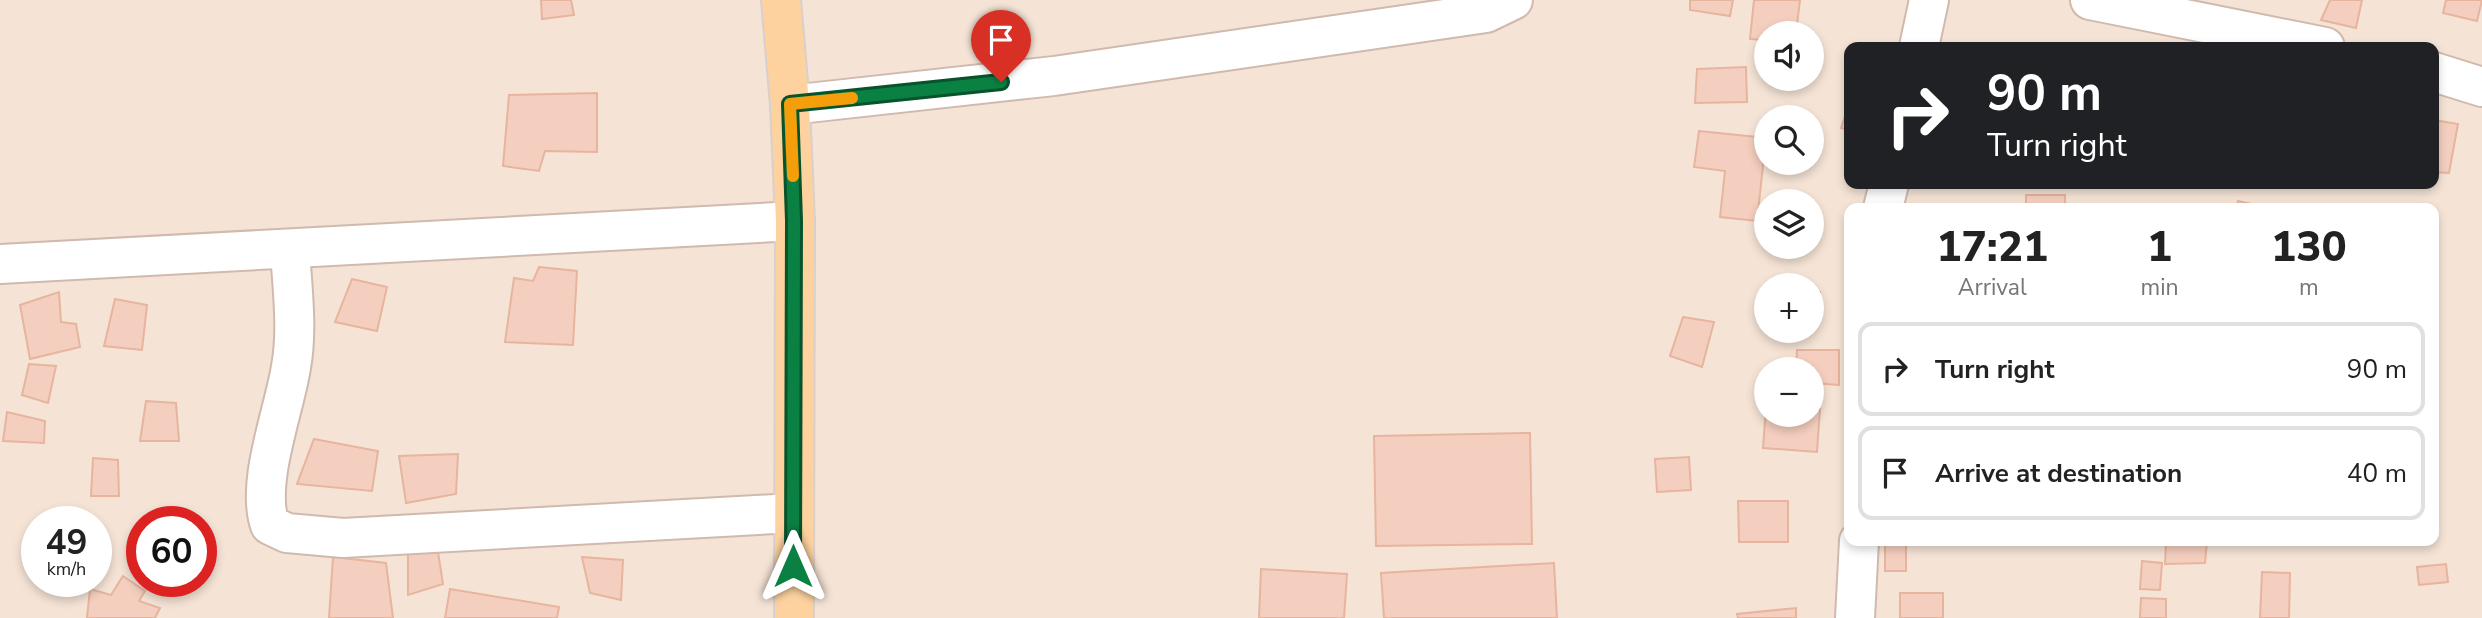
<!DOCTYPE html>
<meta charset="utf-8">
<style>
:root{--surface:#fff;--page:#f2f2f2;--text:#222;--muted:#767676;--line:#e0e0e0}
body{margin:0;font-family:"Nunito Sans",sans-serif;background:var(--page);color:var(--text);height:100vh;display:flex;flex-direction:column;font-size:26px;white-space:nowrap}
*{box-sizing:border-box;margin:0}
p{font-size:23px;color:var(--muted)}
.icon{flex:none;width:38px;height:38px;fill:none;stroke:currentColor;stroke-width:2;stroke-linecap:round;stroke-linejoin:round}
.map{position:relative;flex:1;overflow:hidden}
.drawer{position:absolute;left:1844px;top:203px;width:595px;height:343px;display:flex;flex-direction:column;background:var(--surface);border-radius:14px;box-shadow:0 4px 10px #0003}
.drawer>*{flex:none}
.guide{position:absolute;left:1844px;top:42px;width:595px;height:147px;border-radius:14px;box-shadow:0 4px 10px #0003;background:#202124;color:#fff;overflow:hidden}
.controls{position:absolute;left:1754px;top:21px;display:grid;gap:14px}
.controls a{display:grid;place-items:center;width:70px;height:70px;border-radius:50%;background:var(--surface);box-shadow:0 4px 10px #0003;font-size:35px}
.speed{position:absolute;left:21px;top:506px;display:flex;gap:14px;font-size:35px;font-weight:700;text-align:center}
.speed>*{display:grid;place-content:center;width:91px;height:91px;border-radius:50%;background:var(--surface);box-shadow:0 4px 10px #0003;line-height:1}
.speed small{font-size:18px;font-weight:400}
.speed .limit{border:10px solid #d22;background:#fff;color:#111}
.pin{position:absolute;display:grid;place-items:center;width:60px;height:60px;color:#fff;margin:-72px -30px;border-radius:50% 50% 50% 0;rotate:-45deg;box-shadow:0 0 7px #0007}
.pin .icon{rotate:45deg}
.me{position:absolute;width:77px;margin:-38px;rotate:0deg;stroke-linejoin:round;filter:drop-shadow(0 0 5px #0008)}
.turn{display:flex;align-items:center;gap:24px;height:147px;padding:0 28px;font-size:32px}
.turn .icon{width:91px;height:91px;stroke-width:2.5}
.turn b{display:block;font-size:49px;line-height:60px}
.eta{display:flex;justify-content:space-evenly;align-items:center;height:119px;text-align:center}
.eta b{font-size:42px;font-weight:800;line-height:49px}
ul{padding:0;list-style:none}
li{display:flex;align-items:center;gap:21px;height:94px;margin:0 14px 10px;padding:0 14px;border:4px solid var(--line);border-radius:14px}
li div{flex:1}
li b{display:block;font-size:26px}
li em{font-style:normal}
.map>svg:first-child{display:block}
.residential{fill:#f5e4d6;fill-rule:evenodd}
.building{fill:#f4cfbf;stroke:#e7b49e;stroke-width:2}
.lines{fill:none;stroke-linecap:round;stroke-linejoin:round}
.minor-casing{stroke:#d0b9ad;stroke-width:42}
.major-casing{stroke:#d9d0cd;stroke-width:42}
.minor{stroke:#fff;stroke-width:38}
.major{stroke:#fdd29f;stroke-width:38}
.route-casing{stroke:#07532c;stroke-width:18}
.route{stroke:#0b8043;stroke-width:12}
.slow{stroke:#f59e0b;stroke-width:12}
</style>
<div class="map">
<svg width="2482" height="618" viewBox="0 0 2482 618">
<rect width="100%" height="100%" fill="#fdf3e8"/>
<path class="residential" d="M 0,0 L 2482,0 L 2482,618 L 0,618 ZM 1766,33 L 1811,33 L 1811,79 L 1766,79 ZM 1850,47 L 2434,47 L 2434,184 L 1850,184 ZM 1766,117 L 1811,117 L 1811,163 L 1766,163 ZM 1766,201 L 1811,201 L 1811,247 L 1766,247 ZM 1850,208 L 2434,208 L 2434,541 L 1850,541 ZM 1766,285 L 1811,285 L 1811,331 L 1766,331 ZM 1766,369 L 1811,369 L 1811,415 L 1766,415 ZM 37,522 L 96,522 L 96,581 L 37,581 ZM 142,522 L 201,522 L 201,581 L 142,581 Z"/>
<g class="building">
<path d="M 541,0 L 571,0 L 574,15 L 542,19 Z"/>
<path d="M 1690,0 L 1733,0 L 1730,16 L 1690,10 Z"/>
<path d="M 1754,0 L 1800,0 L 1796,33 L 1766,33 L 1766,40 L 1750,39 Z"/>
<path d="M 2330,0 L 2362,0 L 2356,28 L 2321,20 Z"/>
<path d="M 2446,0 L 2482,0 L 2477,21 L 2443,13 Z"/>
<path d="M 1746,67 L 1747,102 L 1695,103 L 1697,69 Z"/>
<path d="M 597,93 L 597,152 L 545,151 L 539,171 L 503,166 L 509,95 Z"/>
<path d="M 1850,101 L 1850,130 L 1841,128 Z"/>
<path d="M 2434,120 L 2458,124 L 2449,173 L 2434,172 Z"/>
<path d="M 1699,131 L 1766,138 L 1757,221 L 1720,217 L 1725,171 L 1694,167 Z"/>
<rect x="2026" y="195" width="39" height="13"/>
<path d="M 2238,201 L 2270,208 L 2236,208 Z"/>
<path d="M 539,267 L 577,271 L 573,345 L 505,342 L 514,278 L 533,281 Z"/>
<path d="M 352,279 L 387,287 L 377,331 L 335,322 Z"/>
<path d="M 1811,291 L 1820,292 L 1817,328 L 1811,328 Z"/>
<path d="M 59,292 L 61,322 L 76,324 L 80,347 L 30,359 L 20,305 Z"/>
<path d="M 115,299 L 147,305 L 142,350 L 104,346 Z"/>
<path d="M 1683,317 L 1714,322 L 1702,367 L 1670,356 Z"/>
<path d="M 1797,350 L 1839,350 L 1839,385 L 1811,383 L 1811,369 L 1796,369 Z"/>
<path d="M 29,364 L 56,366 L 48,403 L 22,395 Z"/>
<path d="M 146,401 L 176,403 L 179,441 L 140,441 Z"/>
<path d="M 1766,406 L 1766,415 L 1811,415 L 1811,408 L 1820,409 L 1817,452 L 1763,448 Z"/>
<path d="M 7,412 L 45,421 L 44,443 L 3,441 Z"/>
<path d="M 1530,433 L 1532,544 L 1376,546 L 1374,436 Z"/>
<path d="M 314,439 L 378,451 L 372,491 L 297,484 Z"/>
<path d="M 458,454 L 456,494 L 406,503 L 399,456 Z"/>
<path d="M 1689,457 L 1691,490 L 1657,492 L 1655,459 Z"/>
<path d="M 93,458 L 118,460 L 119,496 L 91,496 Z"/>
<path d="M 1738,501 L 1788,501 L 1788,542 L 1739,542 Z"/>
<path d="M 2166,541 L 2207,541 L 2205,563 L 2165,564 Z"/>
<path d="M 1885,544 L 1906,545 L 1906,571 L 1885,571 Z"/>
<path d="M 438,552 L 443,584 L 408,595 L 408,554 Z"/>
<path d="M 333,557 L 386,563 L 393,618 L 329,618 Z"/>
<path d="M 582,557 L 623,560 L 621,600 L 590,593 Z"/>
<path d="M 2142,561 L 2162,563 L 2160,590 L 2140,589 Z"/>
<path d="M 1554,563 L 1557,618 L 1384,618 L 1381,573 Z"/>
<path d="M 2446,564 L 2448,582 L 2419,585 L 2417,567 Z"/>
<path d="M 1261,569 L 1347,574 L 1344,618 L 1259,618 Z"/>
<path d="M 2262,572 L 2290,573 L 2289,618 L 2260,618 Z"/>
<path d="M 123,576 L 145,591 L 139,601 L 160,608 L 155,618 L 87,618 L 90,589 L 111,595 Z"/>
<path d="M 450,589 L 559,607 L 557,618 L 445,618 Z"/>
<rect x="1900" y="593" width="43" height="25"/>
<path d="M 2141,598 L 2166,599 L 2166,618 L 2140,618 Z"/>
<path d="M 1796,608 L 1796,618 L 1738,618 L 1737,614 Z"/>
</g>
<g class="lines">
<g class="minor-casing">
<g id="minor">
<path d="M 2090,0 L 2325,47"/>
<path d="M 1919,47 L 1929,0"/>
<path d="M 2434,72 L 2482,87"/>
<path d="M 790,105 L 1054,76 L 1486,13 L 1513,0"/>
<path d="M 1883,208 L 1889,184"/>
<path d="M 290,249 C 292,287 298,329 291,367 C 284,412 255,483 270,525 L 287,533 L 343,538 L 793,513"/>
<path d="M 0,264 L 795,221"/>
<path d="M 1855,618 L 1859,541"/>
</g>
</g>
<g class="major-casing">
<path id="major" d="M 781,0 L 790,105 L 795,221 L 794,618"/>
</g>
<use href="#minor" class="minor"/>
<use href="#major" class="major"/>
</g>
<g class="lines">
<g class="route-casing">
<path id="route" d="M 793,566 L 794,221 L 790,104 L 1001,82"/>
</g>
<use href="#route" class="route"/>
<path class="slow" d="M 793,176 L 790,104 L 852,98"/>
</g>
</svg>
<div class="controls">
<a><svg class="icon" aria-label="sound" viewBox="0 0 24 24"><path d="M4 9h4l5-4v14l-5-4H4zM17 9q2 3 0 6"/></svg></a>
<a><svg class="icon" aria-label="search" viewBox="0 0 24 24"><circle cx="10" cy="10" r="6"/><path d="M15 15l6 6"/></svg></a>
<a><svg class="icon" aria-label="layers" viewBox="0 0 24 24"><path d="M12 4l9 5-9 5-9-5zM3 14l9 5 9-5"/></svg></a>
<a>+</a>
<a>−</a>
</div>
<div class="speed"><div>49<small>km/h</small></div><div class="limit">60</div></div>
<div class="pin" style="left:1001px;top:82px;background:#d93025"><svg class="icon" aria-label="arrive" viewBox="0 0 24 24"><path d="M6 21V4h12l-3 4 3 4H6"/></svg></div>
<svg class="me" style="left:793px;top:566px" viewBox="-20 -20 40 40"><path d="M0-17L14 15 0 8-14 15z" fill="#0b8043" stroke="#fff" stroke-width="4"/></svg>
<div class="guide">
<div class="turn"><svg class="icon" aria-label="right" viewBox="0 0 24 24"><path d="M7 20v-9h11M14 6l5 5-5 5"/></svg><div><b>90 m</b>Turn right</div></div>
</div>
<section class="drawer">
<div class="eta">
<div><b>17:21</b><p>Arrival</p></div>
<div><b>1</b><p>min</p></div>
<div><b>130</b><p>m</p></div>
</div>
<ul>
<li><svg class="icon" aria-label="right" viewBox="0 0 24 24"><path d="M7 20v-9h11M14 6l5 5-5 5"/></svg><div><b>Turn right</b></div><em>90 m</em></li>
<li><svg class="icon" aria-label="arrive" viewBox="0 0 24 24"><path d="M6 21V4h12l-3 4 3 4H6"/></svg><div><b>Arrive at destination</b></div><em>40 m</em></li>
</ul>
</section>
</div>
